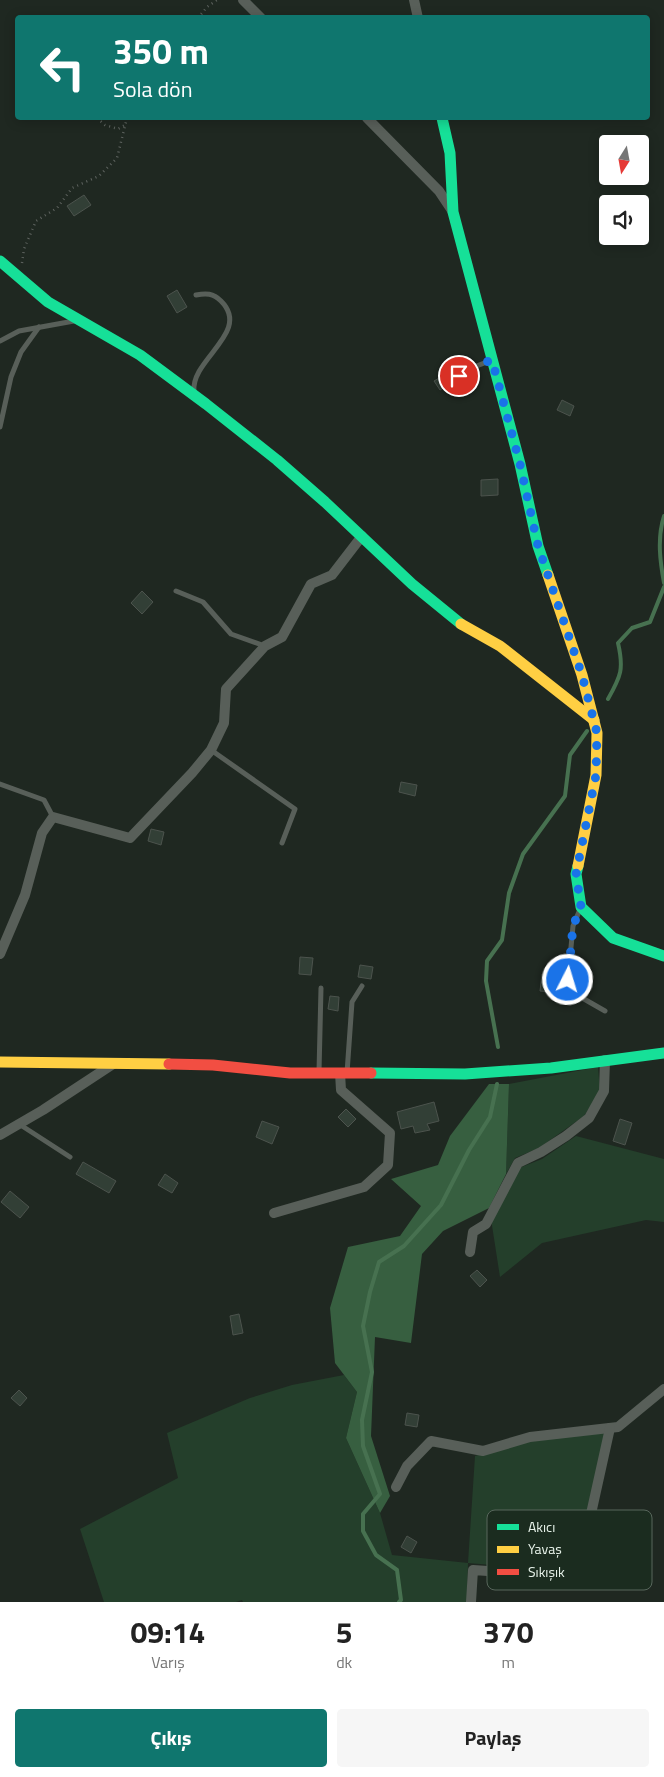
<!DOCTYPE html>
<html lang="tr">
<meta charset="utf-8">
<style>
:root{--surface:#fff;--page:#f6f6f6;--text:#222;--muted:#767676;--accent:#0f766e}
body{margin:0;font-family:"Titillium Web",sans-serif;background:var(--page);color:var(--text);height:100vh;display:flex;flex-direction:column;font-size:19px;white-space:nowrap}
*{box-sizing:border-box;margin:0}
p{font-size:16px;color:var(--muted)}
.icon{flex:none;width:28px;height:28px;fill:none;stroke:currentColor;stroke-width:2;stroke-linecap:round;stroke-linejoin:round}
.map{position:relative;height:1602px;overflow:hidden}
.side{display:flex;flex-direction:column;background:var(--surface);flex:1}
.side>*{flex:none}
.banner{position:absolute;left:15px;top:15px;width:635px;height:105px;border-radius:5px;box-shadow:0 2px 12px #0003;background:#0f766e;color:#fff;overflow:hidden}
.needle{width:32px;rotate:191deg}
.controls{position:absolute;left:599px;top:135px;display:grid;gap:10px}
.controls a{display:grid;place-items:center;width:50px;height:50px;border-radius:5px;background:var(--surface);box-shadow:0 2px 12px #0003;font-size:25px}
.pin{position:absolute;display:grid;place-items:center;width:42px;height:42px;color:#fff;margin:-21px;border:2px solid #fff;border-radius:50%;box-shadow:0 1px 5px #0007}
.me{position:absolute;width:55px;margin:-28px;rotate:5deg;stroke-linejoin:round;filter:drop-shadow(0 0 4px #0008)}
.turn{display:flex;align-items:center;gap:18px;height:105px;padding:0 15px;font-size:22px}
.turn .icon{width:65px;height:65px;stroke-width:2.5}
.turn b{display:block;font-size:35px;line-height:42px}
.eta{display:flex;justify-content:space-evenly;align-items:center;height:85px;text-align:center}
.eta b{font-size:30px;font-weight:700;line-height:35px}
.action{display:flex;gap:10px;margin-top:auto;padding:10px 15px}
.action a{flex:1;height:58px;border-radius:5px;background:var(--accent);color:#fff;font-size:20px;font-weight:700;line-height:58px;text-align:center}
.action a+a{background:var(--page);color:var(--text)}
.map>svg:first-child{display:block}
.green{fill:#243f2b}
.forest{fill:#375f40}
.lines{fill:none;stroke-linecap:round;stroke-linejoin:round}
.stream{stroke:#477150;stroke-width:4}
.building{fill:#323f36;stroke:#4c534d}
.path{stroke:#5f6460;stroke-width:2.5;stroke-dasharray:1 4;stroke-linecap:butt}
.lane{stroke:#585f59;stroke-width:5}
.street{stroke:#585f59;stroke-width:10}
.fast{stroke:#16e098;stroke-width:11}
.slow{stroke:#ffcf43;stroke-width:11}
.jam{stroke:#f24e42;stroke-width:11}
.route{stroke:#1a73e8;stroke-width:9;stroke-dasharray:0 16.2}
.key{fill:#1b2c1f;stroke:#58675c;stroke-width:1}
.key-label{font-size:14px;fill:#e7f2e9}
</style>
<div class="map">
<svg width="664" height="1602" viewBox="0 0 664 1602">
<rect width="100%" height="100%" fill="#1f2821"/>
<g class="green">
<path d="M 598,1067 L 600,1091 L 584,1116 L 539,1148 L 515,1158 L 506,1174 L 509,1084 Z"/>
<path d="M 576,1136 L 664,1159 L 664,1222 L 646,1220 L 542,1243 L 500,1277 L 491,1219 L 519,1168 L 542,1159 Z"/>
<path d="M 344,1375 L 357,1392 L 346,1438 L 380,1513 L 392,1555 L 468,1563 L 475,1456 L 529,1441 L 605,1432 L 575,1572 L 468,1563 L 467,1602 L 243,1602 L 242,1600 L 236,1602 L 104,1602 L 80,1529 L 178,1478 L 167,1433 L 250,1398 L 292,1385 Z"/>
</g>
<path class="forest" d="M 489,1084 L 509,1084 L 506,1174 L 489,1208 L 443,1231 L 422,1254 L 411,1343 L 375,1337 L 371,1436 L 390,1496 L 380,1513 L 346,1438 L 357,1392 L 335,1363 L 330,1308 L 348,1247 L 400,1236 L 421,1206 L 391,1179 L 438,1165 L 450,1136 Z"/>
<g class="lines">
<g class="stream">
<path d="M 664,516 C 657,538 660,561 664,583"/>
<path d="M 608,699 C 621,676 624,669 618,643 L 632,628 L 650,622 L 664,587"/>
<path d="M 498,1047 L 486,981 L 487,961 L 502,940 L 509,893 L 523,854 L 565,796 L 570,755 L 587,731"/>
<path d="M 399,1602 L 401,1600 L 397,1570 L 376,1555 L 363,1531 L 363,1514 L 380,1494 L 363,1446 L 362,1420 L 372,1372 L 363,1326 L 370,1292 L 379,1262 L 404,1246 L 441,1205 L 469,1150 L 490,1117 L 497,1084"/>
</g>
</g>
<g class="building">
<path d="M 84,195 L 91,205 L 74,216 L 67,206 Z"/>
<path d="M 177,290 L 187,307 L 177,313 L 167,296 Z"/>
<path d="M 446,374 L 452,383 L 440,390 L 434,381 Z"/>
<path d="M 562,400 L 574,406 L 570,416 L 557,410 Z"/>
<path d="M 498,479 L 498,495 L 481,496 L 481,480 Z"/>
<path d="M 142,591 L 153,602 L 142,614 L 131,603 Z"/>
<path d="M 401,782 L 417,785 L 415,796 L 399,792 Z"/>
<path d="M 151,829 L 164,832 L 161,845 L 148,841 Z"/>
<path d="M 300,957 L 313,958 L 311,975 L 299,974 Z"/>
<path d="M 360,965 L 373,967 L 371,979 L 358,977 Z"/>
<path d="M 542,974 L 553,975 L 551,992 L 540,991 Z"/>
<path d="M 330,996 L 339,997 L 338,1011 L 328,1009 Z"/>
<path d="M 434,1102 L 439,1121 L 427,1124 L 430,1130 L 415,1133 L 413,1126 L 401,1129 L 397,1112 Z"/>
<path d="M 346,1109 L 356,1119 L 348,1127 L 338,1117 Z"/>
<path d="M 620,1119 L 632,1123 L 625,1145 L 613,1141 Z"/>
<path d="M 262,1121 L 279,1127 L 272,1144 L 256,1137 Z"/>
<path d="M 83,1162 L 116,1181 L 109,1193 L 76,1174 Z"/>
<path d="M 165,1174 L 178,1183 L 172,1193 L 158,1185 Z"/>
<path d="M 10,1191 L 29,1207 L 20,1218 L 1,1202 Z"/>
<path d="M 477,1270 L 487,1280 L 480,1287 L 470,1276 Z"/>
<path d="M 239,1314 L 243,1333 L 233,1335 L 230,1316 Z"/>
<path d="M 19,1390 L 27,1398 L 20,1406 L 11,1398 Z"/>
<path d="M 407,1413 L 419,1415 L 417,1427 L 405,1425 Z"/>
<path d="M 407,1536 L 417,1542 L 411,1553 L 401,1547 Z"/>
</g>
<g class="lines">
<g class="path">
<path d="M 198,18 L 207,7 L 217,0"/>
<path d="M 97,118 L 105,125 L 118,129 L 125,125"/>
<path d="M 22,263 L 24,249 L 36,221 L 57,208 L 72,188 L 99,176 L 117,158 L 127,118"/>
</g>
<g class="lane">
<path d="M 0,341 L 19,331 L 74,321"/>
<path d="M 459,376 L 474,367 L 492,360"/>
<path d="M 194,391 C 191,359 252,332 221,301 C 213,293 206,293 196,295"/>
<path d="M 0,427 L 11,377 L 21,352 L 39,327"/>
<path d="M 176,591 L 203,602 L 231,634 L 265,646"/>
<path d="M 211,750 L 295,809 L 282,843"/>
<path d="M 0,784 L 44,800 L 53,817"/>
<path d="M 581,907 L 573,926 L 568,979 L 584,999 L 605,1011"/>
<path d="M 319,1072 L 321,988"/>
<path d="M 347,1073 L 352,1002 L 362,986"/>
<path d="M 19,1124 L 70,1157"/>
</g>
<g class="street">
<path d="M 243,0 L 261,18"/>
<path d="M 414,0 L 418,18"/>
<path d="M 367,118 L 439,191 L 453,212"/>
<path d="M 0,954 L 25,895 L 42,833 L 53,817 L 130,838 L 192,773 L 211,750 L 224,723 L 226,689 L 265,646 L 282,637 L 311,584 L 332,575 L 362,536"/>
<path d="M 0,1135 L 43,1110 L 113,1064"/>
<path d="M 274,1213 L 364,1187 L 388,1165 L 390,1133 L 341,1090 L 340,1073"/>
<path d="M 470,1252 L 473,1232 L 486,1224 L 518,1163 L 541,1152 L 566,1136 L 589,1118 L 604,1091 L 605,1060"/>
<path d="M 396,1487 L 407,1466 L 431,1441 L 483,1451 L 530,1437 L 618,1427 L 664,1389"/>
<path d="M 471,1602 L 473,1570 L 577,1577 L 610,1428"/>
</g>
<g class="fast">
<path d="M 442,118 L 450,153 L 453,212 L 520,464 L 538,546 L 548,575"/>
<path d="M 0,261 L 48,302 L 140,355 L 206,404 L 277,460 L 325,502 L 412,584 L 461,624"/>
<path d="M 578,866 L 576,874 L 581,907 L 613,938 L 664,956"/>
<path d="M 371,1073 L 465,1074 L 551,1068 L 664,1053"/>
</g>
<g class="slow">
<path d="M 548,575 L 582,675 L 597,733 L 596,775 L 578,866"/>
<path d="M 461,624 L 500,646 L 594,720"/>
<path d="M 0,1062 L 169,1064"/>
</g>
<path class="jam" d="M 169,1064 L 213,1065 L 290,1073 L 371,1073"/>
</g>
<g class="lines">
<path class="route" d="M 459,376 L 474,366 L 492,360 L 520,464 L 538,546 L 582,675 L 597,733 L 596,775 L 576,874 L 581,907 L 573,926 L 568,980"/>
</g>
<rect x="487" y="1510" width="165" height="80" rx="8" class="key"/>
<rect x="497" y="1524" width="22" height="6" fill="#16e098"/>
<rect x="497" y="1546" width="22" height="7" fill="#ffcf43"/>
<rect x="497" y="1569" width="22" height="6" fill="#f24e42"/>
<g class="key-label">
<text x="528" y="1532">Akıcı</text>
<text x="528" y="1554">Yavaş</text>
<text x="528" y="1577">Sıkışık</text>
</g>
</svg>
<div class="controls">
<a><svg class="needle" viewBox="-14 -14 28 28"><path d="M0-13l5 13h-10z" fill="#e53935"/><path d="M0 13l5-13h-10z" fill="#767676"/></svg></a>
<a><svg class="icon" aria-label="sound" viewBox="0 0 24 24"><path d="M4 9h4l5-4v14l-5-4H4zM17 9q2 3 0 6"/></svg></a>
</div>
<div class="pin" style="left:459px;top:376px;background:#d93025"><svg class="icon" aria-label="arrive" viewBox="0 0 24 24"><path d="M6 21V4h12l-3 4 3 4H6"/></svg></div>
<svg class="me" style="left:568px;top:980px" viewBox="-20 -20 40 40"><circle r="17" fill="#1a73e8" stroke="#fff" stroke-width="3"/><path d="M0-11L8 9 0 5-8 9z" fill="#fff"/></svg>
<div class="banner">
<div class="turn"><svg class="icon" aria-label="left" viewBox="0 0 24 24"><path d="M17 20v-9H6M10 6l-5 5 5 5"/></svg><div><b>350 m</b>Sola dön</div></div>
</div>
</div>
<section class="side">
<div class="eta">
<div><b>09:14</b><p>Varış</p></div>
<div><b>5</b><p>dk</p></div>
<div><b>370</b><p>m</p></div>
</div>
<div class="action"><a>Çıkış</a><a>Paylaş</a></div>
</section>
